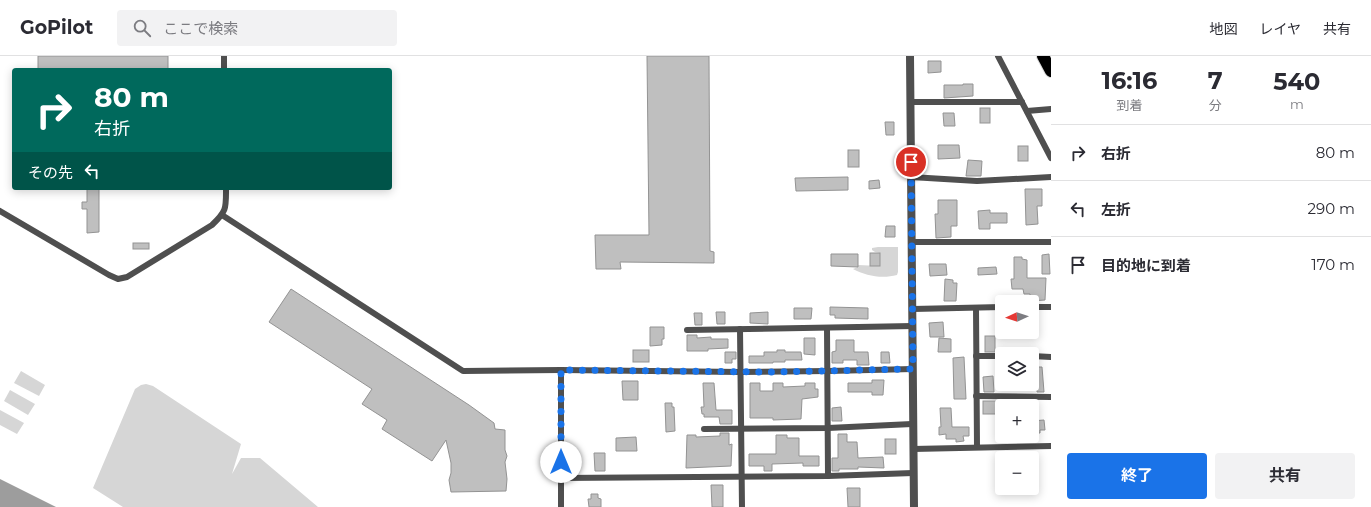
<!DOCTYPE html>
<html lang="ja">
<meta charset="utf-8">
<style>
:root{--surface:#fff;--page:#f2f2f3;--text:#2b2b33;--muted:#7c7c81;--line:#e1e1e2;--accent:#1a73e8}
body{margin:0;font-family:Montserrat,"Noto Sans JP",sans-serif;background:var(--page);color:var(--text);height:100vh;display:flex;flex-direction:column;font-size:15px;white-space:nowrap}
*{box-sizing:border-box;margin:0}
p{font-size:13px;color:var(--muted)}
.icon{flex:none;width:22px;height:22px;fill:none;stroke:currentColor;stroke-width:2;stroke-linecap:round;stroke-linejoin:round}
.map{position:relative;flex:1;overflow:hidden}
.panel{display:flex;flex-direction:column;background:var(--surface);width:320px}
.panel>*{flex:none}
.hud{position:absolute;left:12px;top:12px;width:380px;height:122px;border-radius:4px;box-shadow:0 2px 10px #0003;background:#00695c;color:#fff;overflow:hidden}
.needle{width:26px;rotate:267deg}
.tools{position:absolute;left:995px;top:239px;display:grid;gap:8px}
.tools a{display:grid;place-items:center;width:44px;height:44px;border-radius:4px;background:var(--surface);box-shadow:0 2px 10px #0003;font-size:20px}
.pin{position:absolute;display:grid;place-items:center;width:34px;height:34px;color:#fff;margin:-17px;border:2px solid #fff;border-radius:50%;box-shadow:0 1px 4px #0007}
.me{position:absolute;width:44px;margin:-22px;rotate:0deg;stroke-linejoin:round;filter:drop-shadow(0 0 3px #0008)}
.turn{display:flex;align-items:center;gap:14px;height:84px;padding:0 16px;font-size:18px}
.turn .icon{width:52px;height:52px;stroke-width:2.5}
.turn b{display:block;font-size:28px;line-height:34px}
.then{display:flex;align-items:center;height:38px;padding:0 16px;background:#0003;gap:8px;font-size:15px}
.eta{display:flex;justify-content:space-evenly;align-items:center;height:68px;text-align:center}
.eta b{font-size:24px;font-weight:700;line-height:28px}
.action{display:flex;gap:8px;margin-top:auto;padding:8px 16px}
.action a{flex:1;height:46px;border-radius:4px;background:var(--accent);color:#fff;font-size:16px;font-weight:700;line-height:46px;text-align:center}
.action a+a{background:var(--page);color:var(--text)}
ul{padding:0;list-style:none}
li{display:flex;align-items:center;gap:12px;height:56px;padding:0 16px;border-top:1px solid var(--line)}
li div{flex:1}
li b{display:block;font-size:15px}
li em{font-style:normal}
header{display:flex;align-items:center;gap:24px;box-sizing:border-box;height:56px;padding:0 20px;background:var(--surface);border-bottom:1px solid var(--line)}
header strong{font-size:19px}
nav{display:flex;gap:22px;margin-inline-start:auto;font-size:14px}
.search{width:280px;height:36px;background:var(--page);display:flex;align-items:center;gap:10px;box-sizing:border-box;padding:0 14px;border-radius:4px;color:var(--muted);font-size:15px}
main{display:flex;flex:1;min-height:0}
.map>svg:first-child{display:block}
.green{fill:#d6d6d6}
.water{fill:#9d9d9d}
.building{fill:#bfbfbf;stroke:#939393}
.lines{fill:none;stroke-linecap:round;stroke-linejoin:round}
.motorway-casing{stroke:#dbdbdb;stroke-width:14}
.minor{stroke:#4f4f4f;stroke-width:6}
.tertiary{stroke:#4f4f4f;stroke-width:8}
.motorway{stroke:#000;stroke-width:12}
.route{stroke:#1a73e8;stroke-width:7;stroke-dasharray:0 12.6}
</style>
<header>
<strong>GoPilot</strong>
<div class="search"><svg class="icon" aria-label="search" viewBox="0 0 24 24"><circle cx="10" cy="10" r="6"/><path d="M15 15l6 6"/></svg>ここで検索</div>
<nav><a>地図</a><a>レイヤ</a><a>共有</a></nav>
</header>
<main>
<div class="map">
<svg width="1051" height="451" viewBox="0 0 1051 451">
<rect width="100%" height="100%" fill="#fff"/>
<g class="green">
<path d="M 878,191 L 898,191 L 898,216 L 897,219 C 882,223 866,220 853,213 L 858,211 L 858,209 L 880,210 L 880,197 L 875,196 L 872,194 L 872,192 Z"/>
<path d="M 21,315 L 45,329 L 39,340 L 14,327 Z"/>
<path d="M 146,328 L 153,330 L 241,388 L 232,418 L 241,402 L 260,402 L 318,451 L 123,451 L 93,432 L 135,333 L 141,329 Z"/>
<path d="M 10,334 L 35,348 L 28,359 L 4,345 Z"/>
<path d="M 0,354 L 24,367 L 17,378 L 0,369 Z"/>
</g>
<path class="water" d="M 0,423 L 56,451 L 0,451 Z"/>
<g class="building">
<rect x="38" y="0" width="130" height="14"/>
<path d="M 647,0 L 709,0 L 710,195 L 714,196 L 714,207 L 620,206 L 621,213 L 596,213 L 595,179 L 649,179 Z"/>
<path d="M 928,5 L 941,5 L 941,16 L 928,17 Z"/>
<path d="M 963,28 L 973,28 L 973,40 L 944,42 L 944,29 L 963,29 Z"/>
<rect x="980" y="52" width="10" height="15"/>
<path d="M 943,57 L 954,57 L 955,70 L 944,70 Z"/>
<path d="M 885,66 L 894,66 L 894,79 L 886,79 Z"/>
<path d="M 938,89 L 959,89 L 960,102 L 938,103 Z"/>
<rect x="1018" y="90" width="10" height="15"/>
<rect x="848" y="94" width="11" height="17"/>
<path d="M 968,104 L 982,105 L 981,120 L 966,120 Z"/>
<path d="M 848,121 L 848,134 L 796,135 L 795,122 Z"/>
<path d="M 879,124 L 880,132 L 869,133 L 869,125 Z"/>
<path d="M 87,132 L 99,132 L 99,176 L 87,177 L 87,153 L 82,153 L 82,146 L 87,146 Z"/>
<path d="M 1025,133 L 1042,133 L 1042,150 L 1037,150 L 1038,168 L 1026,169 Z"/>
<path d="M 938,144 L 957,144 L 957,170 L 951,170 L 951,181 L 936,182 L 935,158 L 938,158 Z"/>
<path d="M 990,154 L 990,157 L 1007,157 L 1007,167 L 990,167 L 990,173 L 979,173 L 978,155 Z"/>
<path d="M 886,170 L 895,170 L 895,181 L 885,181 Z"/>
<rect x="133" y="187" width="16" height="6"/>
<rect x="870" y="197" width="10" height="13"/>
<path d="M 831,198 L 858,198 L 858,211 L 831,210 Z"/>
<path d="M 1049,198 L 1050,218 L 1042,218 L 1042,199 Z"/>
<path d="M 1014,201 L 1022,201 L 1022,203 L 1027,204 L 1027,222 L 1046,222 L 1045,244 L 1030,245 L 1030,238 L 1024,238 L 1023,233 L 1012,233 L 1011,223 L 1014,223 Z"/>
<path d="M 929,208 L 946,208 L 947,219 L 930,220 Z"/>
<path d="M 996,211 L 997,218 L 978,219 L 978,212 Z"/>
<path d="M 945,223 L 953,224 L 953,227 L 957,227 L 956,245 L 944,245 Z"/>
<path d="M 291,233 L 469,349 L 494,367 L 495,373 L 505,374 L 505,394 L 507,400 L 505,406 L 507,423 L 506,435 L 451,436 L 449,424 L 451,417 L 451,407 L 446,384 L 432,405 L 382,373 L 387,364 L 362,348 L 372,333 L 269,266 Z"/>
<path d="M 830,251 L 868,252 L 868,263 L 835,262 L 835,259 L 830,259 Z"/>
<path d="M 794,252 L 812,252 L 811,263 L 794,263 Z"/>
<path d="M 716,256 L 725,256 L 725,268 L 717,268 Z"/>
<path d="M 768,256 L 768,268 L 750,267 L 750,257 Z"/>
<path d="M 694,257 L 702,257 L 702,269 L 695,269 Z"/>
<path d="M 943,266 L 944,281 L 930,281 L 929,267 Z"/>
<path d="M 650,271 L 664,271 L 664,283 L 662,283 L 662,289 L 650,290 Z"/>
<path d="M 687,279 L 697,279 L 697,282 L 711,281 L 711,283 L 728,283 L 728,292 L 708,293 L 708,295 L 687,295 Z"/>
<rect x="985" y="280" width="10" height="16"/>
<path d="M 804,282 L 815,282 L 815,299 L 804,298 Z"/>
<path d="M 939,282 L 951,283 L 951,296 L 938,296 Z"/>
<path d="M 836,284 L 854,284 L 854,296 L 868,296 L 869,309 L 857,309 L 857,304 L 843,304 L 843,307 L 832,307 L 832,296 L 836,295 Z"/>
<rect x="633" y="294" width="16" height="12"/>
<path d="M 777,294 L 785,294 L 785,296 L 801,296 L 802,304 L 785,304 L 785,306 L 773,306 L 773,307 L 749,307 L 749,300 L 764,300 L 764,296 L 777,296 Z"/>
<path d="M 725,296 L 736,296 L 736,303 L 732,303 L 732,307 L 725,307 Z"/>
<path d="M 881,296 L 889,296 L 890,307 L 881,307 Z"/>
<path d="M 964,301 L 966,343 L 954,343 L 953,302 Z"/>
<path d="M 1032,311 L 1042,311 L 1044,336 L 1037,336 L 1037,334 L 1035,334 L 1034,323 L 1032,323 Z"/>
<path d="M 993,320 L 994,336 L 984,336 L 983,321 Z"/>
<path d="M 872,324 L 884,324 L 883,339 L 872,339 L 872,336 L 848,336 L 848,327 L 872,327 Z"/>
<path d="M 622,325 L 638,325 L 638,344 L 623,344 Z"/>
<path d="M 703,327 L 714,327 L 716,354 L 732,354 L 732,368 L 720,368 L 719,361 L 704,361 L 704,358 L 702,358 L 701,351 L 704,351 Z"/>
<path d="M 750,327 L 760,327 L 760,335 L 773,335 L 773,327 L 783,327 L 783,331 L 805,330 L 805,327 L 815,327 L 815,333 L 818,333 L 818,341 L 802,343 L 801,363 L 773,364 L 773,362 L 750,362 Z"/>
<rect x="983" y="345" width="15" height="13"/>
<path d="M 665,347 L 672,347 L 672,351 L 674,351 L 675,375 L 666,376 Z"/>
<path d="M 841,351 L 842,365 L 832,365 L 832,352 Z"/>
<path d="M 940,352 L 951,352 L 952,371 L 969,371 L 969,380 L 963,380 L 964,385 L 956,386 L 956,383 L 946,383 L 946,378 L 939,379 L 939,371 L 941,371 Z"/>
<path d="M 1044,364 L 1045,374 L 1040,374 L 1040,377 L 1032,377 L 1032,365 Z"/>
<path d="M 720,377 L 729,377 L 729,389 L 732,388 L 731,410 L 686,412 L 687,379 L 696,379 L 696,381 L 720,380 Z"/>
<path d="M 838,378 L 847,378 L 847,386 L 857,386 L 858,402 L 883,401 L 884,412 L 858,411 L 858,413 L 839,413 L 839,415 L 832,415 L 832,402 L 838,402 Z"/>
<path d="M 776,379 L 787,379 L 787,382 L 799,382 L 799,400 L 819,400 L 819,410 L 803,410 L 803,407 L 772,408 L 772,415 L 764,415 L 764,410 L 749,410 L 749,398 L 776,398 Z"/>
<path d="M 636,381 L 637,395 L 616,395 L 616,382 Z"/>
<rect x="885" y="383" width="11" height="15"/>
<path d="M 594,397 L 605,397 L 605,415 L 595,415 Z"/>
<path d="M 711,429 L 723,429 L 723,451 L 712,451 Z"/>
<path d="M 847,432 L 860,432 L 860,451 L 848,451 Z"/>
<path d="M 591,438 L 598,438 L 598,442 L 601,443 L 601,451 L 589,451 L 588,443 L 591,443 Z"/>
</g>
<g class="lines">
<g class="motorway-casing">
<path id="motorway" d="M 1043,0 L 1051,15"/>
</g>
<g class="minor">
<path d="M 224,0 L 224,14"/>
<path d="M 998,0 L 1051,102"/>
<path d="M 911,46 L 1022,46"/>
<path d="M 1027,55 L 1051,53"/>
<path d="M 911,121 L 977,125 L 1051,121"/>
<path d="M 0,155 L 109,219 L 118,223 L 127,221 L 212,169 C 227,155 226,152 226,132"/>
<path d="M 222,159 L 463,315 L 561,314 L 741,316 L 828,315 L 913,313"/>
<path d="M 912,186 L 1051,186"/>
<path d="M 1032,251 L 1051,251"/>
<path d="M 976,252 L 977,391"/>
<path d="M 913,253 L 1002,251"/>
<path d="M 827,272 L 828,420"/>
<path d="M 740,273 L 742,451"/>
<path d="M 687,274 L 913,270"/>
<path d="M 976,300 L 1002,300"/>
<path d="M 1032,300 L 1051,301"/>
<path d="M 561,314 L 561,451"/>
<path d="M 976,340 L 1051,341"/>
<path d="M 704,373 L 828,372 L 912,368"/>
<path d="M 913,393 L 1051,390"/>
<path d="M 560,422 L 828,420 L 913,417"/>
</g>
<path class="tertiary" d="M 910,0 L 914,451"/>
<use href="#motorway" class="motorway"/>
</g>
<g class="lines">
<path class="route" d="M 561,406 L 561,314 L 770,316 L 913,313 L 911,106"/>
</g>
</svg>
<div class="tools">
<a><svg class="needle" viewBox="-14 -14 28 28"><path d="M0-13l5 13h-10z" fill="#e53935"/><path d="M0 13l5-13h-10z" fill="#7c7c81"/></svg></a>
<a><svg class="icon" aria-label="layers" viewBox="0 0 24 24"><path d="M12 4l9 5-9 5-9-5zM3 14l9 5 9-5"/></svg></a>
<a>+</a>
<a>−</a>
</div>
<div class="pin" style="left:911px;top:106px;background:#d93025"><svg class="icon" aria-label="arrive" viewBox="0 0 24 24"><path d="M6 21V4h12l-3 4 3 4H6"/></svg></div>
<svg class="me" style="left:561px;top:406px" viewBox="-20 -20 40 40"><circle r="19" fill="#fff"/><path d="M0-13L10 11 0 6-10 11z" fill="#1a73e8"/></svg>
<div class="hud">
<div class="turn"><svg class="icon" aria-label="right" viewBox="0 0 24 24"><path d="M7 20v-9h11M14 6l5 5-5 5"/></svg><div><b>80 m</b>右折</div></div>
<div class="then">その先<svg class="icon" aria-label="left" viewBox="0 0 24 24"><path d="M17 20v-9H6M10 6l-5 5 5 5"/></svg></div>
</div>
</div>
<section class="panel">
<div class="eta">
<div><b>16:16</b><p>到着</p></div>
<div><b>7</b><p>分</p></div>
<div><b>540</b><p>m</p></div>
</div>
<ul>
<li><svg class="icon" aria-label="right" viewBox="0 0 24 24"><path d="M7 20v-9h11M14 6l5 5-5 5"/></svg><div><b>右折</b></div><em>80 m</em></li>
<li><svg class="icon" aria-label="left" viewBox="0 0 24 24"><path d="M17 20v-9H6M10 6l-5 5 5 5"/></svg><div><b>左折</b></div><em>290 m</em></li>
<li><svg class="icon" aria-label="arrive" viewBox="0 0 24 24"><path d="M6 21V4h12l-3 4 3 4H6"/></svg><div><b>目的地に到着</b></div><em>170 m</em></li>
</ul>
<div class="action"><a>終了</a><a>共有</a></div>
</section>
</main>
